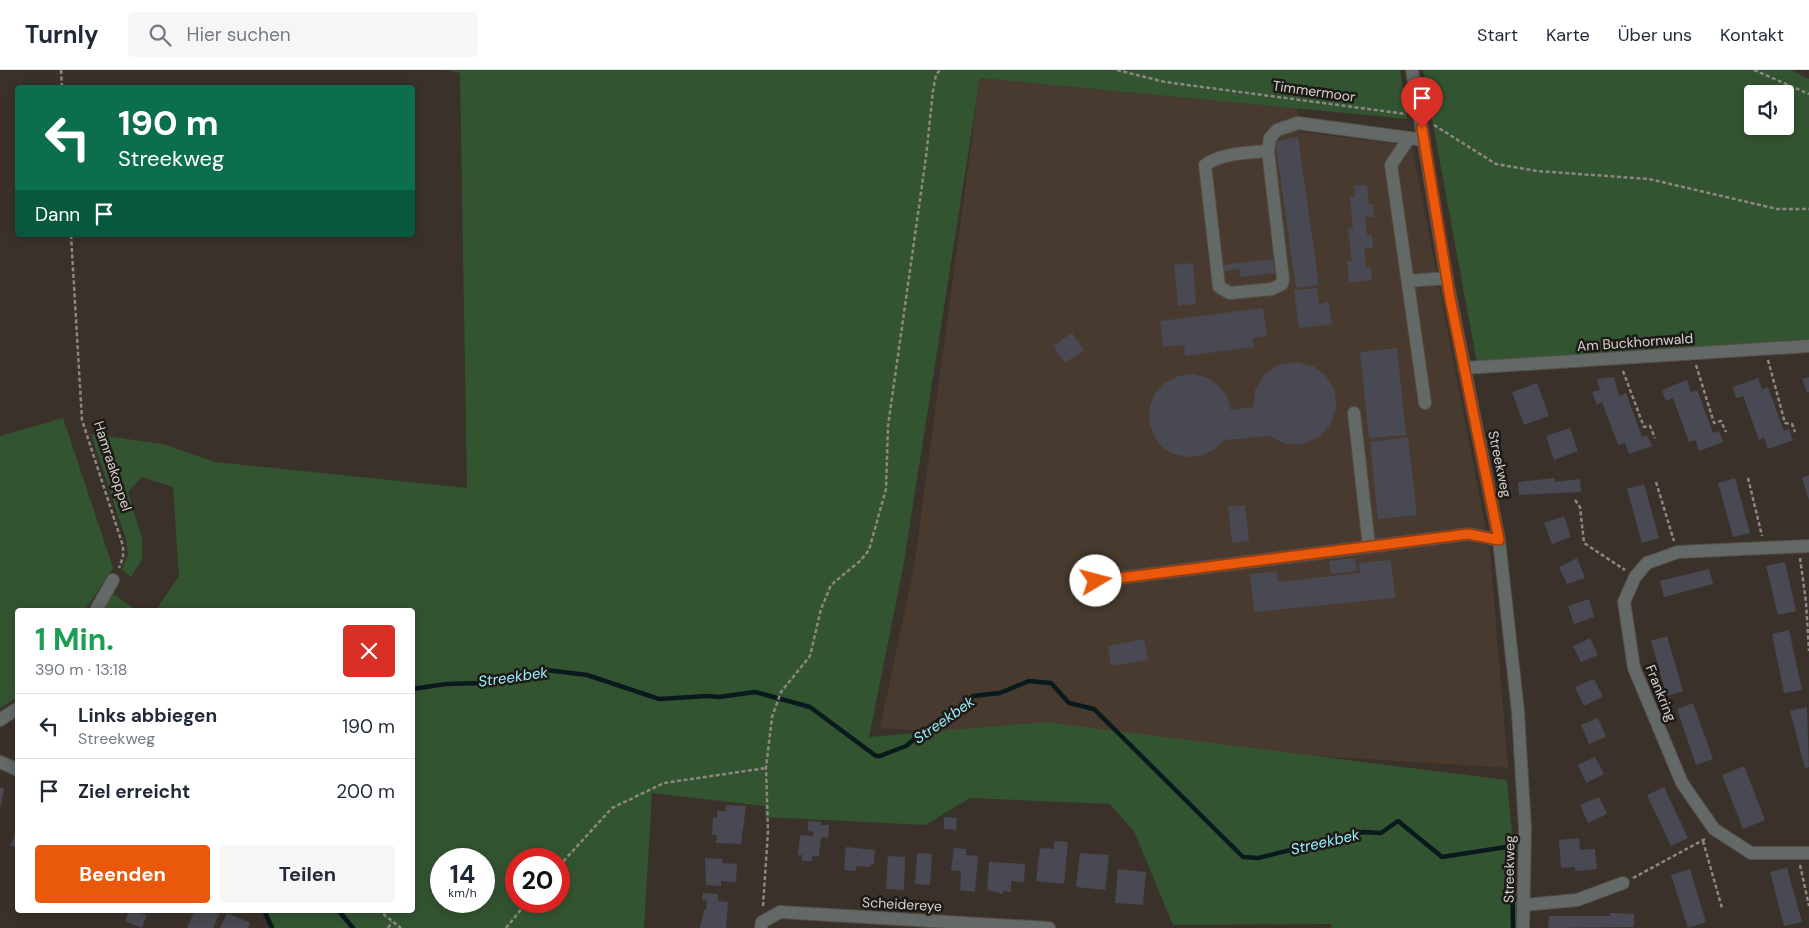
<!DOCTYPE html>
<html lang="de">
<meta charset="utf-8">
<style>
:root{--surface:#fff;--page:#f6f6f7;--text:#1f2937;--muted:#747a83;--line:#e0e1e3;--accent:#ea580c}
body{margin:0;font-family:"DM Sans",sans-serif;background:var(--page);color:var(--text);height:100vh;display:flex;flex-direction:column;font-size:19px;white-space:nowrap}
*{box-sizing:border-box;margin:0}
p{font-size:16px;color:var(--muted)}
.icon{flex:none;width:28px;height:28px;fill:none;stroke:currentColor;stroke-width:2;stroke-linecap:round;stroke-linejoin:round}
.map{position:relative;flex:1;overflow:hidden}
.panel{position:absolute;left:15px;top:538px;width:400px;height:305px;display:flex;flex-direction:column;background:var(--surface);border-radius:5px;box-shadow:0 2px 12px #0003}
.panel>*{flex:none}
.top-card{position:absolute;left:15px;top:15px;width:400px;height:152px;border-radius:5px;box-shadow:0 2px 12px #0003;background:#0b6e4f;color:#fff;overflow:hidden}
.controls{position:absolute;left:1744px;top:15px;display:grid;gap:10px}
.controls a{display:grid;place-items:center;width:50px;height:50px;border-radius:5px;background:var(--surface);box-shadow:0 2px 12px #0003;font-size:25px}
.speed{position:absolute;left:430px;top:778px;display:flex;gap:10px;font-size:25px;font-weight:700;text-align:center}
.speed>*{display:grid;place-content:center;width:65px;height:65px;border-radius:50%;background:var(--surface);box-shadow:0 2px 12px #0003;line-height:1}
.speed small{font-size:12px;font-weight:400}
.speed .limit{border:8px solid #d22;background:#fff;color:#111}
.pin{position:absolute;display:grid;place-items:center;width:42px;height:42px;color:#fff;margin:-51px -21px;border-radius:50% 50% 50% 0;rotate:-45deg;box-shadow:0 0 5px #0007}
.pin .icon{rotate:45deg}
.me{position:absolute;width:55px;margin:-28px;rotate:82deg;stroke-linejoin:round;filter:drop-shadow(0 0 4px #0008)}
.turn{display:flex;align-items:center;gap:18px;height:105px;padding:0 20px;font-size:22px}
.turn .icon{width:65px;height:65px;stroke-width:2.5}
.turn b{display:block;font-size:35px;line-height:42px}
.then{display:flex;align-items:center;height:48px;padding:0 20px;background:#0003;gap:10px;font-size:19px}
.round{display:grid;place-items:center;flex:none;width:52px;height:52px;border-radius:5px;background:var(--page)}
.head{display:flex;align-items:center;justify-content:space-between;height:85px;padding:0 20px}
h1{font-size:30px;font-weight:700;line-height:38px;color:#1e9e55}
.action{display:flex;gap:10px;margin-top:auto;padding:10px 20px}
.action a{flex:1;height:58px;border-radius:5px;background:var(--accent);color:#fff;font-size:20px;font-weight:700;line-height:58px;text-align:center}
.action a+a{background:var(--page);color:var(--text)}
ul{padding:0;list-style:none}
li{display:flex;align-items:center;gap:15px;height:65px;padding:0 20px;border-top:1px solid var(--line)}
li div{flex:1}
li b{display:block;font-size:19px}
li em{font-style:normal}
header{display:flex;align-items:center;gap:30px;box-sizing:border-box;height:70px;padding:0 25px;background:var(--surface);border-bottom:1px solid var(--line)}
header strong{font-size:24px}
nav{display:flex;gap:28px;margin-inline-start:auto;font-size:18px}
.search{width:350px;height:45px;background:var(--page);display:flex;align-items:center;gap:12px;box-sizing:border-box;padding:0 18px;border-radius:5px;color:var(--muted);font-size:19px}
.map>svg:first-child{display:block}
.built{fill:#483a2e}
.green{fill:#335431;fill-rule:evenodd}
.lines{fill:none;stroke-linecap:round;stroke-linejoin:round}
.stream{stroke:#0a1a1c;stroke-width:4.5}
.building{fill:#494953}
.minor-casing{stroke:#564e47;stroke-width:14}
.path{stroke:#8d8781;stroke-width:2.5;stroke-dasharray:4 2.5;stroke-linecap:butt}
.minor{stroke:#626967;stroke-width:12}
.route-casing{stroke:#983908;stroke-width:12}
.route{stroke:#ea580c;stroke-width:9}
.labels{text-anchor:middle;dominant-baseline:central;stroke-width:5;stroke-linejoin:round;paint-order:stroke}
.street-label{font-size:14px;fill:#d7d2cd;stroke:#1e1a17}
.water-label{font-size:15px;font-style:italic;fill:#9aeefc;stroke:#1e1a17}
</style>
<header>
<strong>Turnly</strong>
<div class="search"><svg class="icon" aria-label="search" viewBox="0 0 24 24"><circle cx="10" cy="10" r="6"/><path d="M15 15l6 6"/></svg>Hier suchen</div>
<nav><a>Start</a><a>Karte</a><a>Über uns</a><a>Kontakt</a></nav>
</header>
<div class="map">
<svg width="1809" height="858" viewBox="0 0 1809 858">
<rect width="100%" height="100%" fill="#3a312a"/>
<path class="built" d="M 980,8 L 1297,38 L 1300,62 L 1412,76 L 1490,481 L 1508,698 L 880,658 L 914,497 Z"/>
<g class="green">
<path d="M 446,0 L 1400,0 L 1407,49 L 980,8 L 903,498 L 869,667 L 1044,652 L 1507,710 L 1515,796 L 1517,858 L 1332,858 L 1331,854 L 1173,855 L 1134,761 L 1110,734 L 970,728 L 925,755 L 765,747 L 765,736 L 652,723 L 644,858 L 272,858 L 264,840 L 412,840 L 412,540 L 156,540 L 179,506 L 173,417 L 142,407 L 128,422 L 142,469 L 142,490 L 131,507 L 122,499 L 128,484 L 126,470 L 91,364 L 163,374 L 215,392 L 467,418 L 460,3 ZM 441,789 L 484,789 L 484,831 L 441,831 ZM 516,789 L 559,789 L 559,831 L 516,831 Z"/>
<path d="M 1423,0 L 1791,0 L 1809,9 L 1809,269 L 1477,293 ZM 1752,24 L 1785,24 L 1785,56 L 1752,56 Z"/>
<path d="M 63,348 L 113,498 L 85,540 L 18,540 L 17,628 L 0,638 L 0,366 Z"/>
<path d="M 113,524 L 136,540 L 104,540 Z"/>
</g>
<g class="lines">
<g class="stream">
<path d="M 412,619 L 446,614 L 482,613 L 547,600 L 587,605 L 659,629 L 707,626 L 719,627 L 755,622 L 810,637 L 876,686 L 880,686 L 906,676 L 940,649 L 956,643 L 973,626 L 1000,623 L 1029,611 L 1051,613 L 1069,633 L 1094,639 L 1243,787 L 1258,788 L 1363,762 L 1381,763 L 1398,751 L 1442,787 L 1506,777 L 1512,789 L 1513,858"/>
<path d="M 264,840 L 272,858"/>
<path d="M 338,840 L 353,858"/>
</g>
</g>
<g class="building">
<path d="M 1298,67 L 1319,215 L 1296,218 L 1275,71 Z"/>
<path d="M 1367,115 L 1369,134 L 1373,134 L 1374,147 L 1365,147 L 1367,165 L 1372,165 L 1373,178 L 1364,179 L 1366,197 L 1371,197 L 1372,210 L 1349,213 L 1347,191 L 1352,191 L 1348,159 L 1353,158 L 1350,127 L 1355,127 L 1354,116 Z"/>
<path d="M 1273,189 L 1275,203 L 1240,207 L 1239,199 L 1224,201 L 1223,195 Z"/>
<path d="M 1193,193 L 1196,234 L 1178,236 L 1174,195 Z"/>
<path d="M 1317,218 L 1319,234 L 1329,232 L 1332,254 L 1299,258 L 1294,220 Z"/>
<path d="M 1263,238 L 1267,266 L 1253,268 L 1254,277 L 1185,286 L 1184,275 L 1163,277 L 1160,251 Z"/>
<path d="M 1072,263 L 1084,280 L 1065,293 L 1053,276 Z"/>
<path d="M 1397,278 L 1406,365 L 1369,368 L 1360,282 Z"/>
<path d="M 1296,292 L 1313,296 L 1326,306 L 1335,321 L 1336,339 L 1330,355 L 1318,368 L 1302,374 L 1285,374 L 1269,366 L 1224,370 L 1214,380 L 1201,386 L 1187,387 L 1173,384 L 1161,376 L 1153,364 L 1149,351 L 1150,336 L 1155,323 L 1165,313 L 1178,306 L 1192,304 L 1206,307 L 1218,315 L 1227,326 L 1231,340 L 1253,337 L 1255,320 L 1264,305 L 1278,295 Z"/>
<path d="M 1614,307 L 1619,326 L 1626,323 L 1642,367 L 1647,365 L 1652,376 L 1629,384 L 1625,373 L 1618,375 L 1602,332 L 1597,335 L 1592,322 L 1600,320 L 1597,309 Z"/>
<path d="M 1809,307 L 1809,322 L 1807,322 L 1802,309 Z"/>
<path d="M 1758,308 L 1762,319 L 1768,317 L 1784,361 L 1789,359 L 1793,370 L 1768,379 L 1764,367 L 1759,370 L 1743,326 L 1736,328 L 1733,317 Z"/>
<path d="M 1687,310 L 1691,322 L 1697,320 L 1713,363 L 1719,361 L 1723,372 L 1699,381 L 1695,370 L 1689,372 L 1673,328 L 1666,331 L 1662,320 Z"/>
<path d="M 1537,313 L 1549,346 L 1524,355 L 1512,322 Z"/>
<path d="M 1570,358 L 1578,381 L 1554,390 L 1546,366 Z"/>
<path d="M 1408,367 L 1417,445 L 1378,449 L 1370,372 Z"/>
<path d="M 1809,405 L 1809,430 L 1802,408 Z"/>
<path d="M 1555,408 L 1555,412 L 1580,409 L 1581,422 L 1519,425 L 1518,412 Z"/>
<path d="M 1735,408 L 1750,463 L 1733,467 L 1718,413 Z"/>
<path d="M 1644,414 L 1659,468 L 1642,473 L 1627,419 Z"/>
<path d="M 1245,435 L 1249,471 L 1232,473 L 1228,437 Z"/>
<path d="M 1564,446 L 1571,467 L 1552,474 L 1544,453 Z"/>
<path d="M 1355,488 L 1357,501 L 1331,504 L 1329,491 Z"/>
<path d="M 1577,488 L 1585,508 L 1567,514 L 1559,497 Z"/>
<path d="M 1391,490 L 1395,528 L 1254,542 L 1250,504 L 1277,501 L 1278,512 L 1360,503 L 1359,493 Z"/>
<path d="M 1785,492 L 1796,541 L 1778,545 L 1766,496 Z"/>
<path d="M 1709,499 L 1713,514 L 1664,527 L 1660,511 Z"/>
<path d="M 1589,529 L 1594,547 L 1574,554 L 1568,536 Z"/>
<path d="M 1789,560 L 1802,620 L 1784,623 L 1772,564 Z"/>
<path d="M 1667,566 L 1683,621 L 1667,626 L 1651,571 Z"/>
<path d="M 1590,568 L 1598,585 L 1581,592 L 1573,576 Z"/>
<path d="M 1144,569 L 1148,590 L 1111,596 L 1108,576 Z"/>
<path d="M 1594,609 L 1603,627 L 1584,636 L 1575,617 Z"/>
<path d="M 1693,633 L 1713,689 L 1696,695 L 1677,639 Z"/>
<path d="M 1807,637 L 1809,697 L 1805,698 L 1790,641 Z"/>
<path d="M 1598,648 L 1606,667 L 1589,674 L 1581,655 Z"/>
<path d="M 1595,687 L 1604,704 L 1586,713 L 1578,695 Z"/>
<path d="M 1744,696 L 1765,750 L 1743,759 L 1722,705 Z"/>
<path d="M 1664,717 L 1688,768 L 1671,776 L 1647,725 Z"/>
<path d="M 0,718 L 4,718 L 1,735 L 0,735 Z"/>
<path d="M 1599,727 L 1607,744 L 1588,753 L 1580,735 Z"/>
<path d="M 726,735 L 746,736 L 741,774 L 716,773 L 717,765 L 712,765 L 713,748 L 717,748 L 717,741 L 726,741 Z"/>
<path d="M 944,747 L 957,748 L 956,760 L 944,759 Z"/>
<path d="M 808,751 L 821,752 L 821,755 L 829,755 L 828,768 L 821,767 L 819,786 L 812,786 L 812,791 L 802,791 L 802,785 L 798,785 L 800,765 L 813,766 L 814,762 L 808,761 Z"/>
<path d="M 18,760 L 18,779 L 10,775 Z"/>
<path d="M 1579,768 L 1580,780 L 1595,779 L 1597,799 L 1575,801 L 1575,797 L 1561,798 L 1559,770 Z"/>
<path d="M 1054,771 L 1068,772 L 1064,814 L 1036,811 L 1040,778 L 1054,779 Z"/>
<path d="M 846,777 L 875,780 L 874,794 L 871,794 L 870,797 L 856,796 L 856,801 L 844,800 Z"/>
<path d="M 954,778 L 966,779 L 966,785 L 978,786 L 975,822 L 960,820 L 961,801 L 951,800 Z"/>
<path d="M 917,783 L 932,784 L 930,815 L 915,814 Z"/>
<path d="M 1080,783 L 1109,785 L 1105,820 L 1076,817 Z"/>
<path d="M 888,786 L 905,787 L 904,820 L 886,819 Z"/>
<path d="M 705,788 L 723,789 L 722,793 L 737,794 L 736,812 L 721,811 L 721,816 L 706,815 Z"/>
<path d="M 989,792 L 1025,794 L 1024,812 L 1011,811 L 1011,822 L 1003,821 L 1003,824 L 987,820 Z"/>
<path d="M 1787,798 L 1802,852 L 1784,856 L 1770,802 Z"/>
<path d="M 1118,799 L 1146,802 L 1143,835 L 1115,833 Z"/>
<path d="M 1690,799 L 1706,852 L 1688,858 L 1671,805 Z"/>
<path d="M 703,823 L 718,824 L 718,831 L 728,832 L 726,858 L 700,858 L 704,840 L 706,840 L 707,831 L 702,830 Z"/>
<path d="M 130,840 L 147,845 L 142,858 L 125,851 Z"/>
<path d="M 195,840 L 221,840 L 213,858 L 187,858 Z"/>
<path d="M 227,843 L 250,853 L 248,858 L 220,858 Z"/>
<path d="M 1610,843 L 1634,844 L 1634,857 L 1548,858 L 1549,846 L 1610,846 Z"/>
</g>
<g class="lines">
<g class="minor-casing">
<g id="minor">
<path d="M 1412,0 L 1447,211 L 1499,470 L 1518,642 L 1525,759 L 1523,858"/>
<path d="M 1409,68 L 1391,95 L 1425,333"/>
<path d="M 1268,81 C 1247,83 1222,83 1205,95 L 1219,217 L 1230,223 L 1272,219 L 1282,214 L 1283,209 L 1268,81 L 1270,68 L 1277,60 L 1298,53 L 1424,70"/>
<path d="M 1408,211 L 1447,208"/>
<path d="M 1464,298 L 1809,276"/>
<path d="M 1354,343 L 1369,476"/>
<path d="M 1809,476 L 1678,482 L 1647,493 L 1635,507 L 1624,532 L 1634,598 L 1682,713 L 1714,759 L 1751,783 L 1809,783"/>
<path d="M 1096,511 L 1469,464 L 1499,470"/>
<path d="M 96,540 L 113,510"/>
<path d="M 0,650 L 18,638"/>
<path d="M 0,692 L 18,700"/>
<path d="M 1523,835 L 1577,830 L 1623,813"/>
<path d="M 761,858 L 762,852 L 780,842 L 1049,858"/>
</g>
</g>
<g class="path">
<path d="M 61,0 L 62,18"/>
<path d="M 1117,0 L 1165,12 L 1406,44"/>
<path d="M 1754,0 L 1809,24"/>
<path d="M 1434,55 L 1496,94 L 1537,101 L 1649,109 L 1777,139 L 1809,139"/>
<path d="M 71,165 L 82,350 L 123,476 L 123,487 L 119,498"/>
<path d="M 1768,290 L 1785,353 L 1792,354 L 1795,362"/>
<path d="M 1696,295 L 1714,353 L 1721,351 L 1726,362"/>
<path d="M 1623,301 L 1644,357 L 1650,356 L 1655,368"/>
<path d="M 1748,408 L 1762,466"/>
<path d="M 1656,412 L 1674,471"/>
<path d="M 1575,430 L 1580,437 L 1584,473 L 1625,500"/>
<path d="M 1800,488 L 1806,532 L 1809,581"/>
<path d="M 1703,771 L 1722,838"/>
<path d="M 1800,795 L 1809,836"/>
<path d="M 559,796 L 612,738 L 664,713 L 766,698"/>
<path d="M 1633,808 L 1705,769"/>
<path d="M 763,836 L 768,761 L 766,698 L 772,647 L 781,622 L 810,586 L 821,539 L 831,515 L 860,491 L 869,480 L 886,419 L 888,356 L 926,87 L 933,21 L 936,5 L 940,0"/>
<path d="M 378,840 L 401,858"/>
<path d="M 388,858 L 392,852"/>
<path d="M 506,858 L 528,831"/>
</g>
<use href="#minor" class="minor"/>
</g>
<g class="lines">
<g class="route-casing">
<path id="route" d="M 1096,511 L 1468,464 L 1499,470 L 1450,228 L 1422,58"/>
</g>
<use href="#route" class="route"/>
</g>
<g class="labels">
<g class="street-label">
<text transform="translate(1314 21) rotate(8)">Timmermoor</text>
<text transform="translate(1635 272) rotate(-4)">Am Buckhornwald</text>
<text transform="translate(1500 394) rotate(78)">Streekweg</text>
<text transform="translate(113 396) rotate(72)">Hamraakoppel</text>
<text transform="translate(1661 623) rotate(68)">Frankring</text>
<text transform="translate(1509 799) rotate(-89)">Streekweg</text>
<text transform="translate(902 834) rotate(3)">Scheidereye</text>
</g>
<g class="water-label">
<text transform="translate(513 607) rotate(-8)">Streekbek</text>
<text transform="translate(944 650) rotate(-35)">Streekbek</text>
<text transform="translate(1325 772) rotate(-13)">Streekbek</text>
</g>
</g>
</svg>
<div class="controls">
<a><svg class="icon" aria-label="sound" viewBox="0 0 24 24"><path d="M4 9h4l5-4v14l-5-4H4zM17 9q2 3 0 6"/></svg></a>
</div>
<div class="speed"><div>14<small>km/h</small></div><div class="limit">20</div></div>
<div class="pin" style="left:1422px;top:58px;background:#d93025"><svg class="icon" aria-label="arrive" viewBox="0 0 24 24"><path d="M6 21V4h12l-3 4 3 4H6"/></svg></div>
<svg class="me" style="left:1096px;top:511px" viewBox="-20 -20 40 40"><circle r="19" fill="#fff"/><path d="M0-13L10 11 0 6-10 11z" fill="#ea580c"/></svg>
<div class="top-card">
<div class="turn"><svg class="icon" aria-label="left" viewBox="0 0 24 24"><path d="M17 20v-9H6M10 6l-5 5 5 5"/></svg><div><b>190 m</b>Streekweg</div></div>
<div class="then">Dann<svg class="icon" aria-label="arrive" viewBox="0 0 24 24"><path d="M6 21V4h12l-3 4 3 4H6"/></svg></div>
</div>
<section class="panel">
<div class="head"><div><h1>1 Min.</h1><p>390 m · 13:18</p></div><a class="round" style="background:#d93025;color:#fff"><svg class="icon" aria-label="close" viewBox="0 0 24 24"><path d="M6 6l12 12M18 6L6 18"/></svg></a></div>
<ul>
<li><svg class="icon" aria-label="left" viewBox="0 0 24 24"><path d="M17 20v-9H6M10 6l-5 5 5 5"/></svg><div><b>Links abbiegen</b><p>Streekweg</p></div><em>190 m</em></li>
<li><svg class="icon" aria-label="arrive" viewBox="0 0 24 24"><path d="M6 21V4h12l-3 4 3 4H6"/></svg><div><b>Ziel erreicht</b></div><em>200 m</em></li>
</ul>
<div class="action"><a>Beenden</a><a>Teilen</a></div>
</section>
</div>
